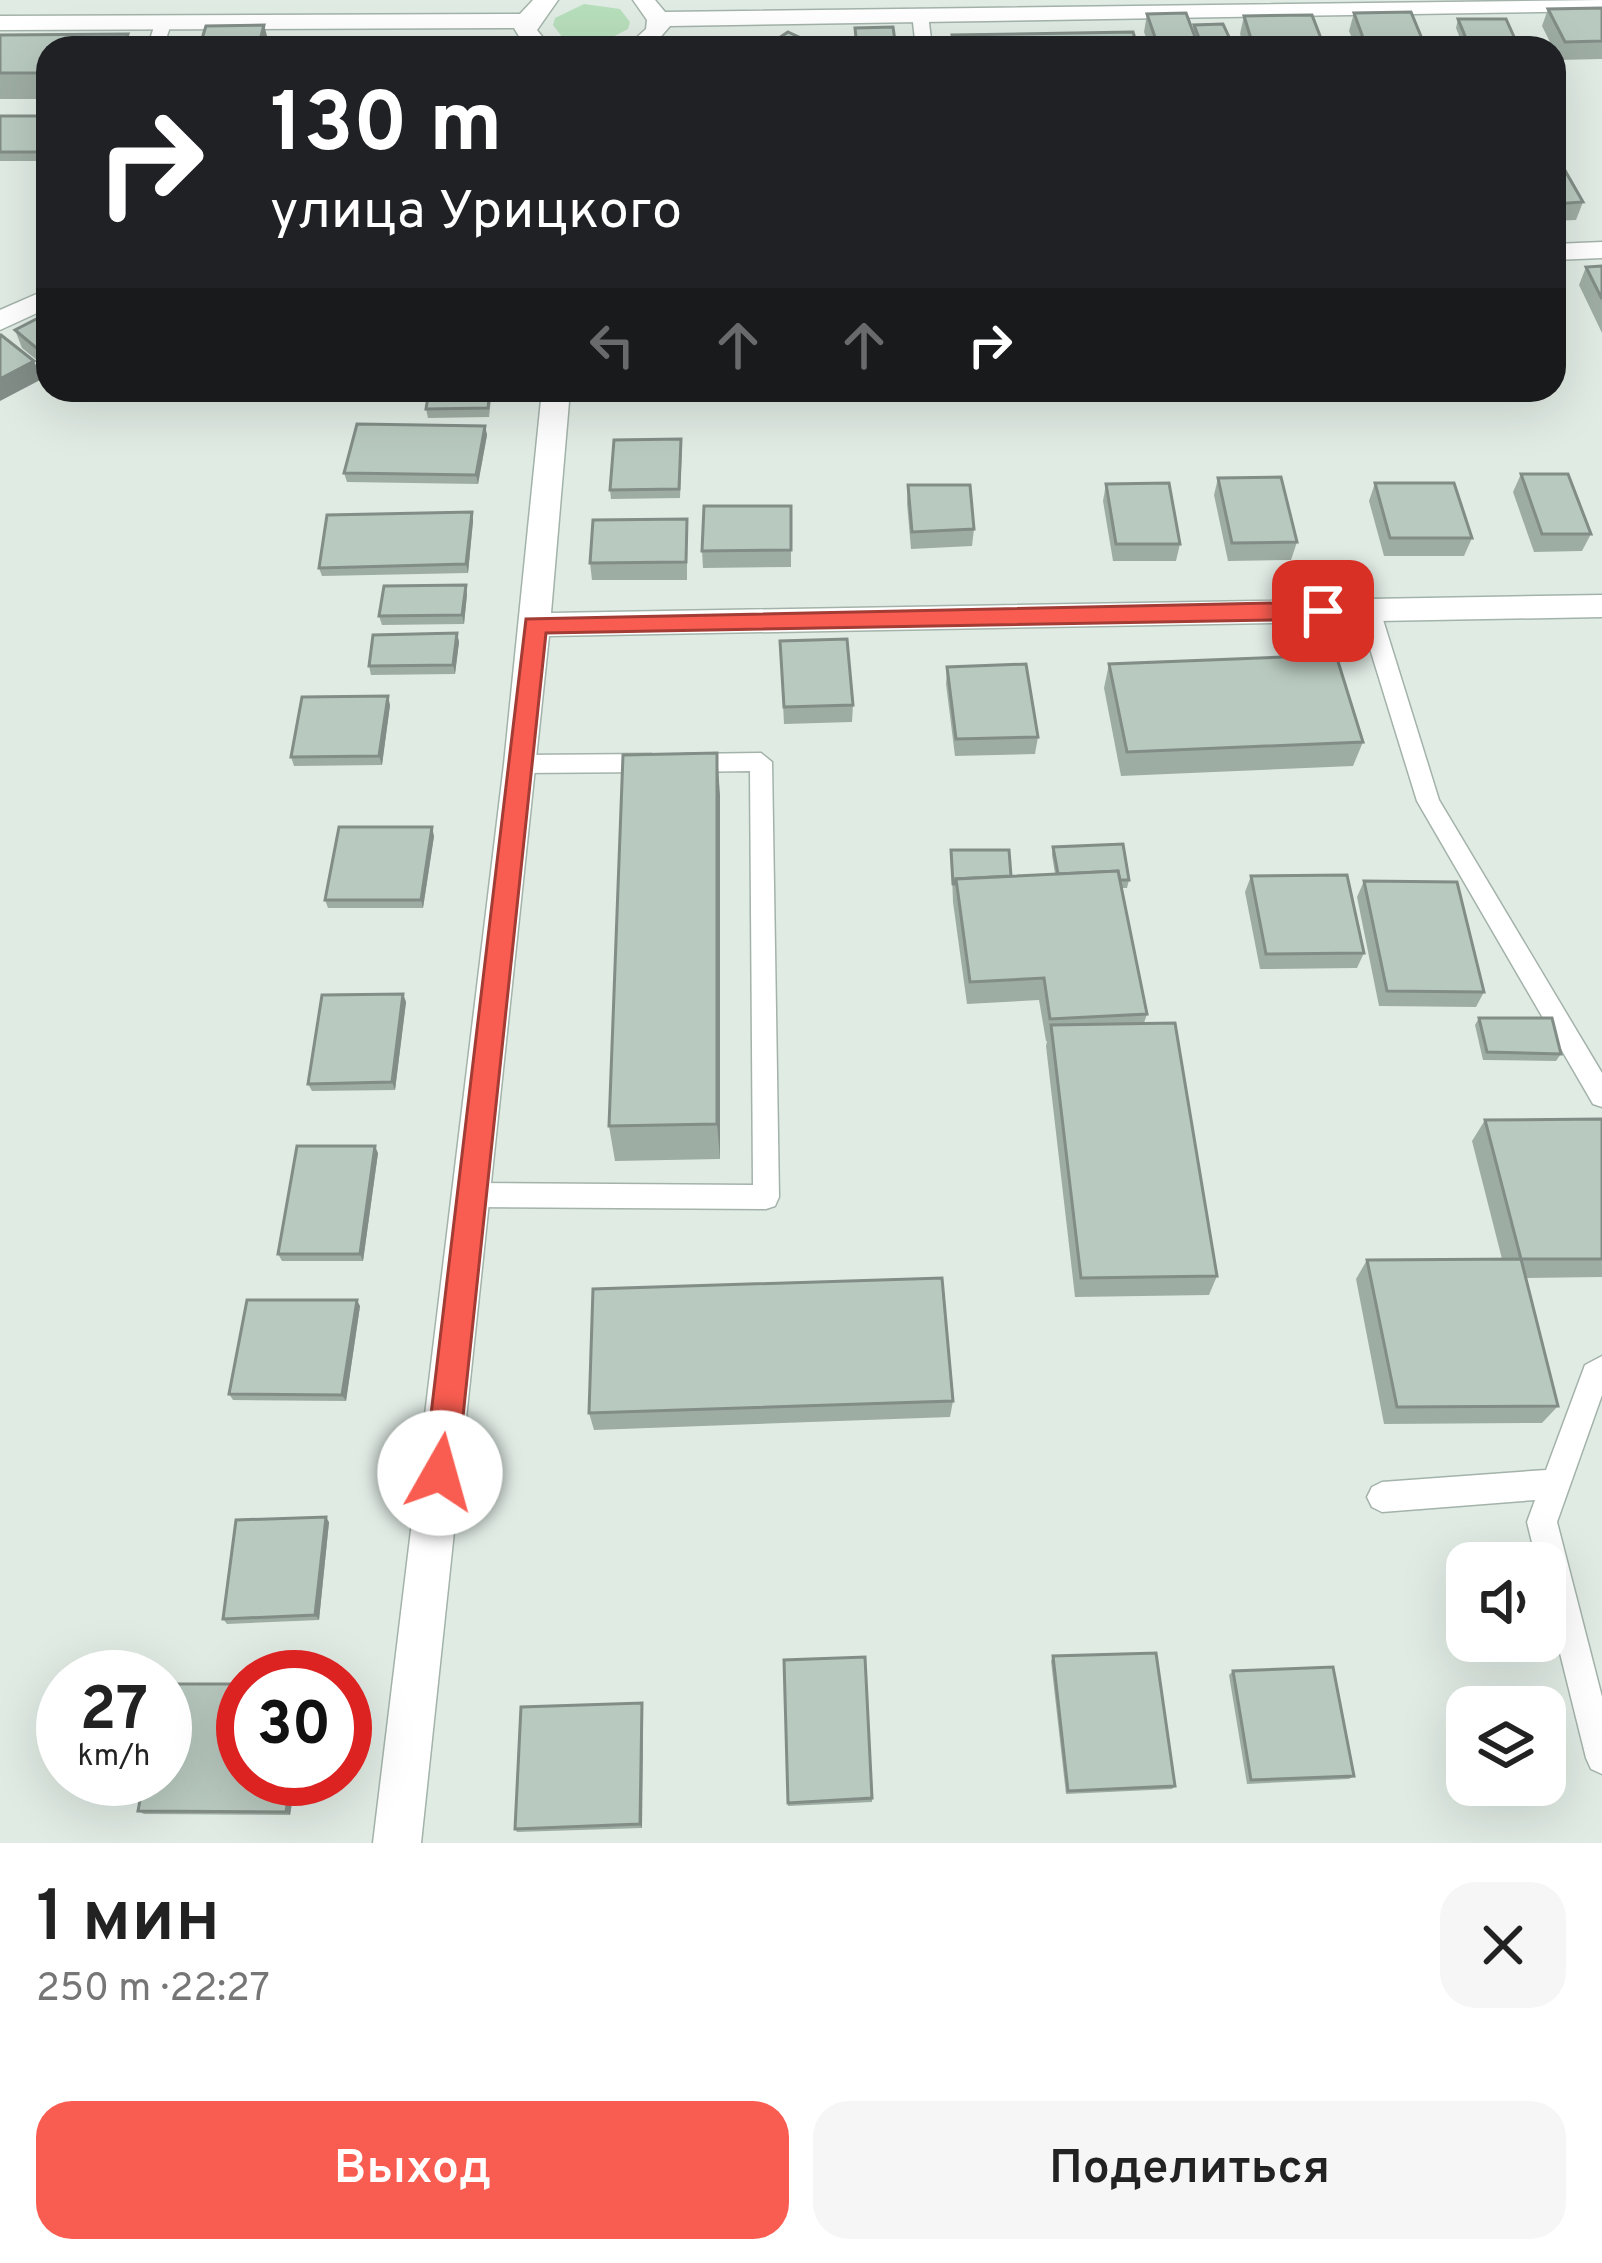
<!DOCTYPE html>
<html lang="ru">
<meta charset="utf-8">
<style>
:root{--surface:#fff;--page:#f6f6f6;--text:#222;--muted:#767676;--accent:#f95c50}
body{margin:0;font-family:Overpass,sans-serif;background:var(--page);color:var(--text);height:100vh;display:flex;flex-direction:column;font-size:45px;white-space:nowrap}
*{box-sizing:border-box;margin:0}
p{font-size:39px;color:var(--muted)}
.icon{flex:none;width:66px;height:66px;fill:none;stroke:currentColor;stroke-width:2;stroke-linecap:round;stroke-linejoin:round}
.map{position:relative;height:1843px;overflow:hidden}
.panel{display:flex;flex-direction:column;background:var(--surface);flex:1}
.panel>*{flex:none}
.top-card{position:absolute;left:36px;top:36px;width:1530px;height:366px;border-radius:36px;box-shadow:0 12px 48px #0002;background:#202124;color:#fff;overflow:hidden}
.buttons{position:absolute;left:1446px;top:1542px;display:grid;gap:24px}
.buttons a{display:grid;place-items:center;width:120px;height:120px;border-radius:24px;background:var(--surface);box-shadow:0 12px 48px #0002;font-size:60px}
.speed{position:absolute;left:36px;top:1650px;display:flex;gap:24px;font-size:60px;font-weight:700;text-align:center}
.speed>*{display:grid;place-content:center;width:156px;height:156px;border-radius:50%;background:var(--surface);box-shadow:0 12px 48px #0002;line-height:1}
.speed small{font-size:30px;font-weight:400}
.speed .limit{border:18px solid #d22;background:#fff;color:#111}
.pin{position:absolute;display:grid;place-items:center;width:102px;height:102px;color:#fff;margin:-51px;border-radius:24px;box-shadow:0 6px 18px #0006}
.me{position:absolute;width:132px;margin:-66px;rotate:7deg;stroke-linejoin:round;filter:drop-shadow(0 0 9px #0008)}
.turn{display:flex;align-items:center;gap:42px;height:252px;padding:0 36px;font-size:54px}
.turn .icon{width:156px;height:156px;stroke-width:2.5}
.turn b{display:block;font-size:84px;line-height:102px}
.lanes{display:flex;align-items:center;height:114px;padding:0 36px;background:#0003;justify-content:center;gap:60px;direction:ltr}
.lanes .off{opacity:.35}
.round{display:grid;place-items:center;flex:none;width:126px;height:126px;border-radius:36px;background:var(--page)}
.head{display:flex;align-items:center;justify-content:space-between;height:204px;padding:0 36px}
h1{font-size:72px;font-weight:600;line-height:90px}
.cta{display:flex;gap:24px;margin-top:auto;padding:24px 36px}
.cta a{flex:1;height:138px;border-radius:36px;background:var(--accent);color:#fff;font-size:48px;font-weight:600;line-height:138px;text-align:center}
.cta a+a{background:var(--page);color:var(--text)}
.map>svg:first-child{display:block}
.green{fill:#b7debb}
.lines{fill:none;stroke-linecap:round;stroke-linejoin:round}
.service-casing{stroke:#a3b3aa;stroke-width:3}
.minor-casing{stroke:#a3b3aa;stroke-width:3}
.service{fill:#fff;fill-rule:evenodd}
.minor{fill:#fff;fill-rule:evenodd}
.wall{fill:#9eada4}
.shaded-wall{fill:#818d86}
.building{fill:#b8c9bf;stroke:#818d86;stroke-width:3}
.route{fill:#f95c50;stroke:#a23c34;stroke-width:3}
</style>
<div class="map">
<svg width="1602" height="1843" viewBox="0 0 1602 1843">
<rect width="100%" height="100%" fill="#e0ebe4"/>
<path class="green" d="M 584,4 L 620,9 L 630,22 L 628,29 L 599,44 L 563,38 L 553,25 L 555,18 Z"/>
<g class="lines">
<g class="service-casing">
<g id="service">
<path d="M 920,9 L 928,14 L 932,48 L 916,48 L 912,14 Z"/>
<path d="M 164,16 L 172,21 L 163,48 L 147,48 L 156,21 Z"/>
<path d="M 1369,602 L 1380,610 L 1439,800 L 1602,1073 L 1602,1107 L 1593,1104 L 1417,801 L 1358,610 Z"/>
<path d="M 761,753 L 772,762 L 779,1197 L 775,1206 L 766,1209 L 472,1207 L 463,1203 L 459,1195 L 463,1187 L 472,1183 L 753,1185 L 750,771 L 685,772 L 674,763 L 685,754 Z"/>
<path d="M 651,754 L 662,763 L 651,772 L 521,773 L 510,764 L 521,755 Z"/>
<path d="M 1602,1356 L 1602,1395 L 1557,1522 L 1602,1697 L 1602,1774 L 1591,1769 L 1586,1758 L 1545,1593 L 1545,1563 L 1537,1563 L 1527,1522 L 1535,1500 L 1382,1512 L 1372,1507 L 1367,1497 L 1372,1487 L 1382,1482 L 1546,1470 L 1585,1365 Z"/>
</g>
</g>
<g class="minor-casing">
<g id="minor">
<path d="M 533,0 L 558,0 L 537,30 L 551,48 L 526,48 L 514,28 L 0,30 L 0,16 L 520,14 Z"/>
<path d="M 633,0 L 655,0 L 665,12 L 1602,0 L 1602,11 L 670,26 L 651,48 L 625,48 L 646,29 L 647,20 Z"/>
<path d="M 1602,242 L 1602,258 L 1554,260 L 1554,244 Z"/>
<path d="M 48,289 L 48,308 L 0,330 L 0,310 Z"/>
<path d="M 542,390 L 570,390 L 551,613 L 1602,595 L 1602,617 L 549,636 L 421,1843 L 373,1843 L 504,764 Z"/>
</g>
</g>
<use href="#service" class="service"/>
<use href="#minor" class="minor"/>
</g>
<g class="wall">
<path d="M 1602,8 L 1602,59 L 1559,60 L 1542,26 L 1548,9 Z"/>
<path d="M 1354,13 L 1425,46 L 1424,48 L 1356,48 L 1349,31 Z"/>
<path d="M 1147,14 L 1193,31 L 1194,25 L 1234,48 L 1150,48 L 1144,32 Z"/>
<path d="M 1244,16 L 1322,41 L 1320,48 L 1245,48 L 1240,34 Z"/>
<path d="M 1458,19 L 1519,48 L 1464,48 L 1456,28 Z"/>
<path d="M 128,34 L 132,48 L 48,48 L 48,99 L 0,99 L 0,35 Z"/>
<rect x="0" y="116" width="48" height="45"/>
<path d="M 1554,153 L 1583,202 L 1576,220 L 1554,221 Z"/>
<path d="M 1602,266 L 1602,333 L 1579,285 L 1586,267 Z"/>
<path d="M 48,313 L 48,369 L 22,348 L 15,330 Z"/>
<path d="M 492,390 L 489,417 L 428,418 L 426,409 Z"/>
<path d="M 485,426 L 487,435 L 478,484 L 347,482 L 344,473 Z"/>
<path d="M 682,448 L 680,498 L 611,499 L 610,490 Z"/>
<path d="M 1521,474 L 1591,534 L 1582,551 L 1534,552 L 1513,492 Z"/>
<path d="M 1218,478 L 1297,542 L 1291,560 L 1228,561 L 1214,495 Z"/>
<path d="M 1375,483 L 1472,538 L 1464,556 L 1384,556 L 1369,501 Z"/>
<path d="M 1106,484 L 1180,544 L 1176,561 L 1113,561 L 1103,501 Z"/>
<path d="M 908,485 L 974,529 L 972,546 L 911,549 L 907,503 Z"/>
<path d="M 791,506 L 791,567 L 703,568 L 702,551 Z"/>
<path d="M 472,512 L 473,521 L 468,573 L 322,576 L 319,568 Z"/>
<path d="M 687,519 L 687,580 L 592,580 L 590,563 Z"/>
<path d="M 467,594 L 464,624 L 382,625 L 379,616 Z"/>
<path d="M 457,633 L 459,642 L 455,674 L 371,675 L 369,666 Z"/>
<path d="M 780,641 L 853,705 L 852,722 L 784,724 Z"/>
<path d="M 1109,664 L 1363,742 L 1353,766 L 1121,776 L 1104,688 Z"/>
<path d="M 947,667 L 1038,737 L 1035,754 L 955,756 L 946,684 Z"/>
<path d="M 390,705 L 382,765 L 294,766 L 291,757 Z"/>
<path d="M 720,795 L 720,1159 L 615,1161 L 609,1126 Z"/>
<path d="M 434,836 L 423,908 L 328,908 L 325,900 Z"/>
<path d="M 1053,847 L 1129,880 L 1127,888 L 1121,888 L 1147,1014 L 1144,1023 L 1217,1276 L 1209,1295 L 1075,1297 L 1046,1046 L 1047,1041 L 1046,1041 L 1039,1000 L 967,1004 L 953,902 L 951,850 L 1011,876 L 1055,874 L 1052,855 Z"/>
<path d="M 1251,876 L 1364,953 L 1357,968 L 1260,969 L 1245,892 Z"/>
<path d="M 1364,881 L 1484,992 L 1476,1007 L 1379,1006 L 1357,897 Z"/>
<path d="M 403,994 L 406,1002 L 395,1090 L 312,1091 L 308,1084 Z"/>
<path d="M 1479,1018 L 1561,1054 L 1556,1061 L 1483,1060 L 1475,1025 Z"/>
<path d="M 1602,1119 L 1602,1277 L 1526,1278 L 1558,1406 L 1542,1423 L 1384,1424 L 1356,1279 L 1367,1260 L 1502,1259 L 1472,1141 L 1485,1120 Z"/>
<path d="M 378,1153 L 363,1261 L 282,1261 L 278,1254 Z"/>
<path d="M 360,1306 L 346,1401 L 233,1400 L 229,1394 Z"/>
<path d="M 953,1401 L 950,1417 L 594,1430 L 589,1413 Z"/>
<path d="M 329,1522 L 319,1620 L 227,1624 L 223,1619 Z"/>
<path d="M 1053,1656 L 1175,1786 L 1172,1789 L 1066,1794 L 1051,1661 Z"/>
<path d="M 784,1660 L 872,1798 L 872,1802 L 788,1806 Z"/>
<path d="M 1233,1671 L 1354,1776 L 1349,1779 L 1247,1784 L 1229,1675 Z"/>
<path d="M 643,1707 L 642,1828 L 517,1832 L 515,1829 Z"/>
<path d="M 243,1779 L 296,1779 L 290,1815 L 144,1814 L 138,1811 Z"/>
</g>
<g class="shaded-wall">
<path d="M 264,25 L 269,43 L 267,48 L 258,48 Z"/>
<path d="M 128,34 L 132,48 L 123,48 Z"/>
<path d="M 34,361 L 42,379 L 0,401 L 0,379 Z"/>
<path d="M 485,426 L 487,435 L 478,484 L 476,475 Z"/>
<path d="M 472,512 L 473,521 L 468,573 L 466,564 Z"/>
<path d="M 466,585 L 467,594 L 464,624 L 462,615 Z"/>
<path d="M 457,633 L 459,642 L 455,674 L 453,665 Z"/>
<path d="M 388,696 L 390,705 L 382,765 L 379,756 Z"/>
<path d="M 717,753 L 720,795 L 720,1159 L 717,1124 Z"/>
<path d="M 432,827 L 434,836 L 423,908 L 421,900 Z"/>
<path d="M 403,994 L 406,1002 L 395,1090 L 392,1082 Z"/>
<path d="M 375,1146 L 378,1153 L 363,1261 L 360,1254 Z"/>
<path d="M 357,1300 L 360,1306 L 346,1401 L 342,1395 Z"/>
<path d="M 326,1517 L 329,1522 L 319,1620 L 315,1615 Z"/>
<path d="M 642,1703 L 643,1707 L 642,1828 L 640,1824 Z"/>
<path d="M 291,1779 L 296,1779 L 290,1815 L 286,1812 Z"/>
</g>
<g class="building">
<path d="M 1602,8 L 1602,41 L 1565,42 L 1548,9 Z"/>
<path d="M 1411,12 L 1425,46 L 1366,46 L 1354,13 Z"/>
<path d="M 1186,13 L 1198,45 L 1158,46 L 1147,14 Z"/>
<path d="M 1312,15 L 1322,41 L 1252,42 L 1244,16 Z"/>
<path d="M 1458,19 L 1506,19 L 1519,48 L 1470,48 Z"/>
<path d="M 1223,24 L 1234,48 L 1203,48 L 1194,25 Z"/>
<path d="M 264,25 L 258,48 L 199,48 L 206,26 Z"/>
<path d="M 893,27 L 896,48 L 857,48 L 855,28 Z"/>
<path d="M 788,32 L 823,48 L 764,48 Z"/>
<path d="M 1133,32 L 1138,48 L 954,48 L 952,35 Z"/>
<path d="M 128,34 L 123,48 L 48,48 L 48,73 L 0,73 L 0,35 Z"/>
<path d="M 366,39 L 381,48 L 349,48 Z"/>
<rect x="0" y="116" width="48" height="36"/>
<path d="M 1554,153 L 1555,153 L 1583,202 L 1554,204 Z"/>
<path d="M 1602,266 L 1602,299 L 1586,267 Z"/>
<path d="M 48,313 L 48,356 L 47,357 L 15,330 Z"/>
<path d="M 1,335 L 34,361 L 0,379 L 0,336 Z"/>
<path d="M 429,390 L 490,390 L 488,408 L 426,409 Z"/>
<path d="M 357,424 L 485,426 L 476,475 L 344,473 Z"/>
<path d="M 681,439 L 679,489 L 610,490 L 614,440 Z"/>
<path d="M 1521,474 L 1568,474 L 1591,534 L 1542,534 Z"/>
<path d="M 1281,477 L 1297,542 L 1232,543 L 1218,478 Z"/>
<path d="M 1169,483 L 1180,544 L 1116,544 L 1106,484 Z"/>
<path d="M 1375,483 L 1454,483 L 1472,538 L 1390,538 Z"/>
<path d="M 908,485 L 970,485 L 974,529 L 912,532 Z"/>
<path d="M 704,506 L 791,506 L 791,550 L 702,551 Z"/>
<path d="M 472,512 L 466,564 L 319,568 L 327,515 Z"/>
<path d="M 687,519 L 686,562 L 590,563 L 593,520 Z"/>
<path d="M 466,585 L 462,615 L 379,616 L 384,586 Z"/>
<path d="M 457,633 L 453,665 L 369,666 L 373,635 Z"/>
<path d="M 847,639 L 853,705 L 784,707 L 780,641 Z"/>
<path d="M 1336,655 L 1363,742 L 1127,752 L 1109,664 Z"/>
<path d="M 1026,664 L 1038,737 L 956,739 L 947,667 Z"/>
<path d="M 388,696 L 379,756 L 291,757 L 302,697 Z"/>
<path d="M 717,753 L 717,1124 L 609,1126 L 623,755 Z"/>
<path d="M 339,827 L 432,827 L 421,900 L 325,900 Z"/>
<path d="M 1123,844 L 1129,880 L 1120,880 L 1118,871 L 1058,874 L 1053,847 Z"/>
<path d="M 951,850 L 1009,850 L 1011,876 L 956,879 L 955,884 L 953,884 Z"/>
<path d="M 1118,871 L 1147,1014 L 1050,1019 L 1044,978 L 970,982 L 956,879 Z"/>
<path d="M 1347,875 L 1364,953 L 1266,954 L 1251,876 Z"/>
<path d="M 1364,881 L 1457,882 L 1484,992 L 1387,991 Z"/>
<path d="M 403,994 L 392,1082 L 308,1084 L 322,995 Z"/>
<path d="M 1479,1018 L 1552,1018 L 1561,1054 L 1487,1052 Z"/>
<path d="M 1175,1023 L 1217,1276 L 1081,1278 L 1051,1025 Z"/>
<path d="M 1602,1119 L 1602,1259 L 1521,1259 L 1485,1120 Z"/>
<path d="M 297,1146 L 375,1146 L 360,1254 L 278,1254 Z"/>
<path d="M 1521,1259 L 1558,1406 L 1397,1407 L 1367,1260 Z"/>
<path d="M 942,1278 L 953,1401 L 589,1413 L 593,1289 Z"/>
<path d="M 247,1300 L 357,1300 L 342,1395 L 229,1394 Z"/>
<path d="M 326,1517 L 315,1615 L 223,1619 L 236,1520 Z"/>
<path d="M 1156,1653 L 1175,1786 L 1068,1791 L 1053,1656 Z"/>
<path d="M 865,1657 L 872,1798 L 788,1803 L 784,1660 Z"/>
<path d="M 1333,1667 L 1354,1776 L 1251,1780 L 1233,1671 Z"/>
<path d="M 165,1684 L 243,1684 L 243,1779 L 291,1779 L 286,1812 L 138,1811 L 144,1779 L 165,1779 Z"/>
<path d="M 642,1703 L 640,1824 L 515,1829 L 521,1707 Z"/>
</g>
<path class="route" d="M 1323,602 L 1335,611 L 1323,619 L 546,633 L 457,1473 L 452,1484 L 440,1489 L 428,1484 L 424,1473 L 526,619 Z"/>
</svg>
<div class="buttons">
<a><svg class="icon" aria-label="sound" viewBox="0 0 24 24"><path d="M4 9h4l5-4v14l-5-4H4zM17 9q2 3 0 6"/></svg></a>
<a><svg class="icon" aria-label="layers" viewBox="0 0 24 24"><path d="M12 4l9 5-9 5-9-5zM3 14l9 5 9-5"/></svg></a>
</div>
<div class="speed"><div>27<small>km/h</small></div><div class="limit">30</div></div>
<div class="pin" style="left:1323px;top:611px;background:#d93025"><svg class="icon" aria-label="arrive" viewBox="0 0 24 24"><path d="M6 21V4h12l-3 4 3 4H6"/></svg></div>
<svg class="me" style="left:440px;top:1473px" viewBox="-20 -20 40 40"><circle r="19" fill="#fff"/><path d="M0-13L10 11 0 6-10 11z" fill="#f95c50"/></svg>
<div class="top-card">
<div class="turn"><svg class="icon" aria-label="right" viewBox="0 0 24 24"><path d="M7 20v-9h11M14 6l5 5-5 5"/></svg><div><b>130 m</b>улица Урицкого</div></div>
<div class="lanes"><svg class="icon off" aria-label="left" viewBox="0 0 24 24"><path d="M17 20v-9H6M10 6l-5 5 5 5"/></svg><svg class="icon off" aria-label="ahead" viewBox="0 0 24 24"><path d="M12 20V5M6 11l6-6 6 6"/></svg><svg class="icon off" aria-label="ahead" viewBox="0 0 24 24"><path d="M12 20V5M6 11l6-6 6 6"/></svg><svg class="icon" aria-label="right" viewBox="0 0 24 24"><path d="M7 20v-9h11M14 6l5 5-5 5"/></svg></div>
</div>
</div>
<section class="panel">
<div class="head"><div><h1>1 мин</h1><p>250 m · 22:27</p></div><a class="round"><svg class="icon" aria-label="close" viewBox="0 0 24 24"><path d="M6 6l12 12M18 6L6 18"/></svg></a></div>
<div class="cta"><a>Выход</a><a>Поделиться</a></div>
</section>
